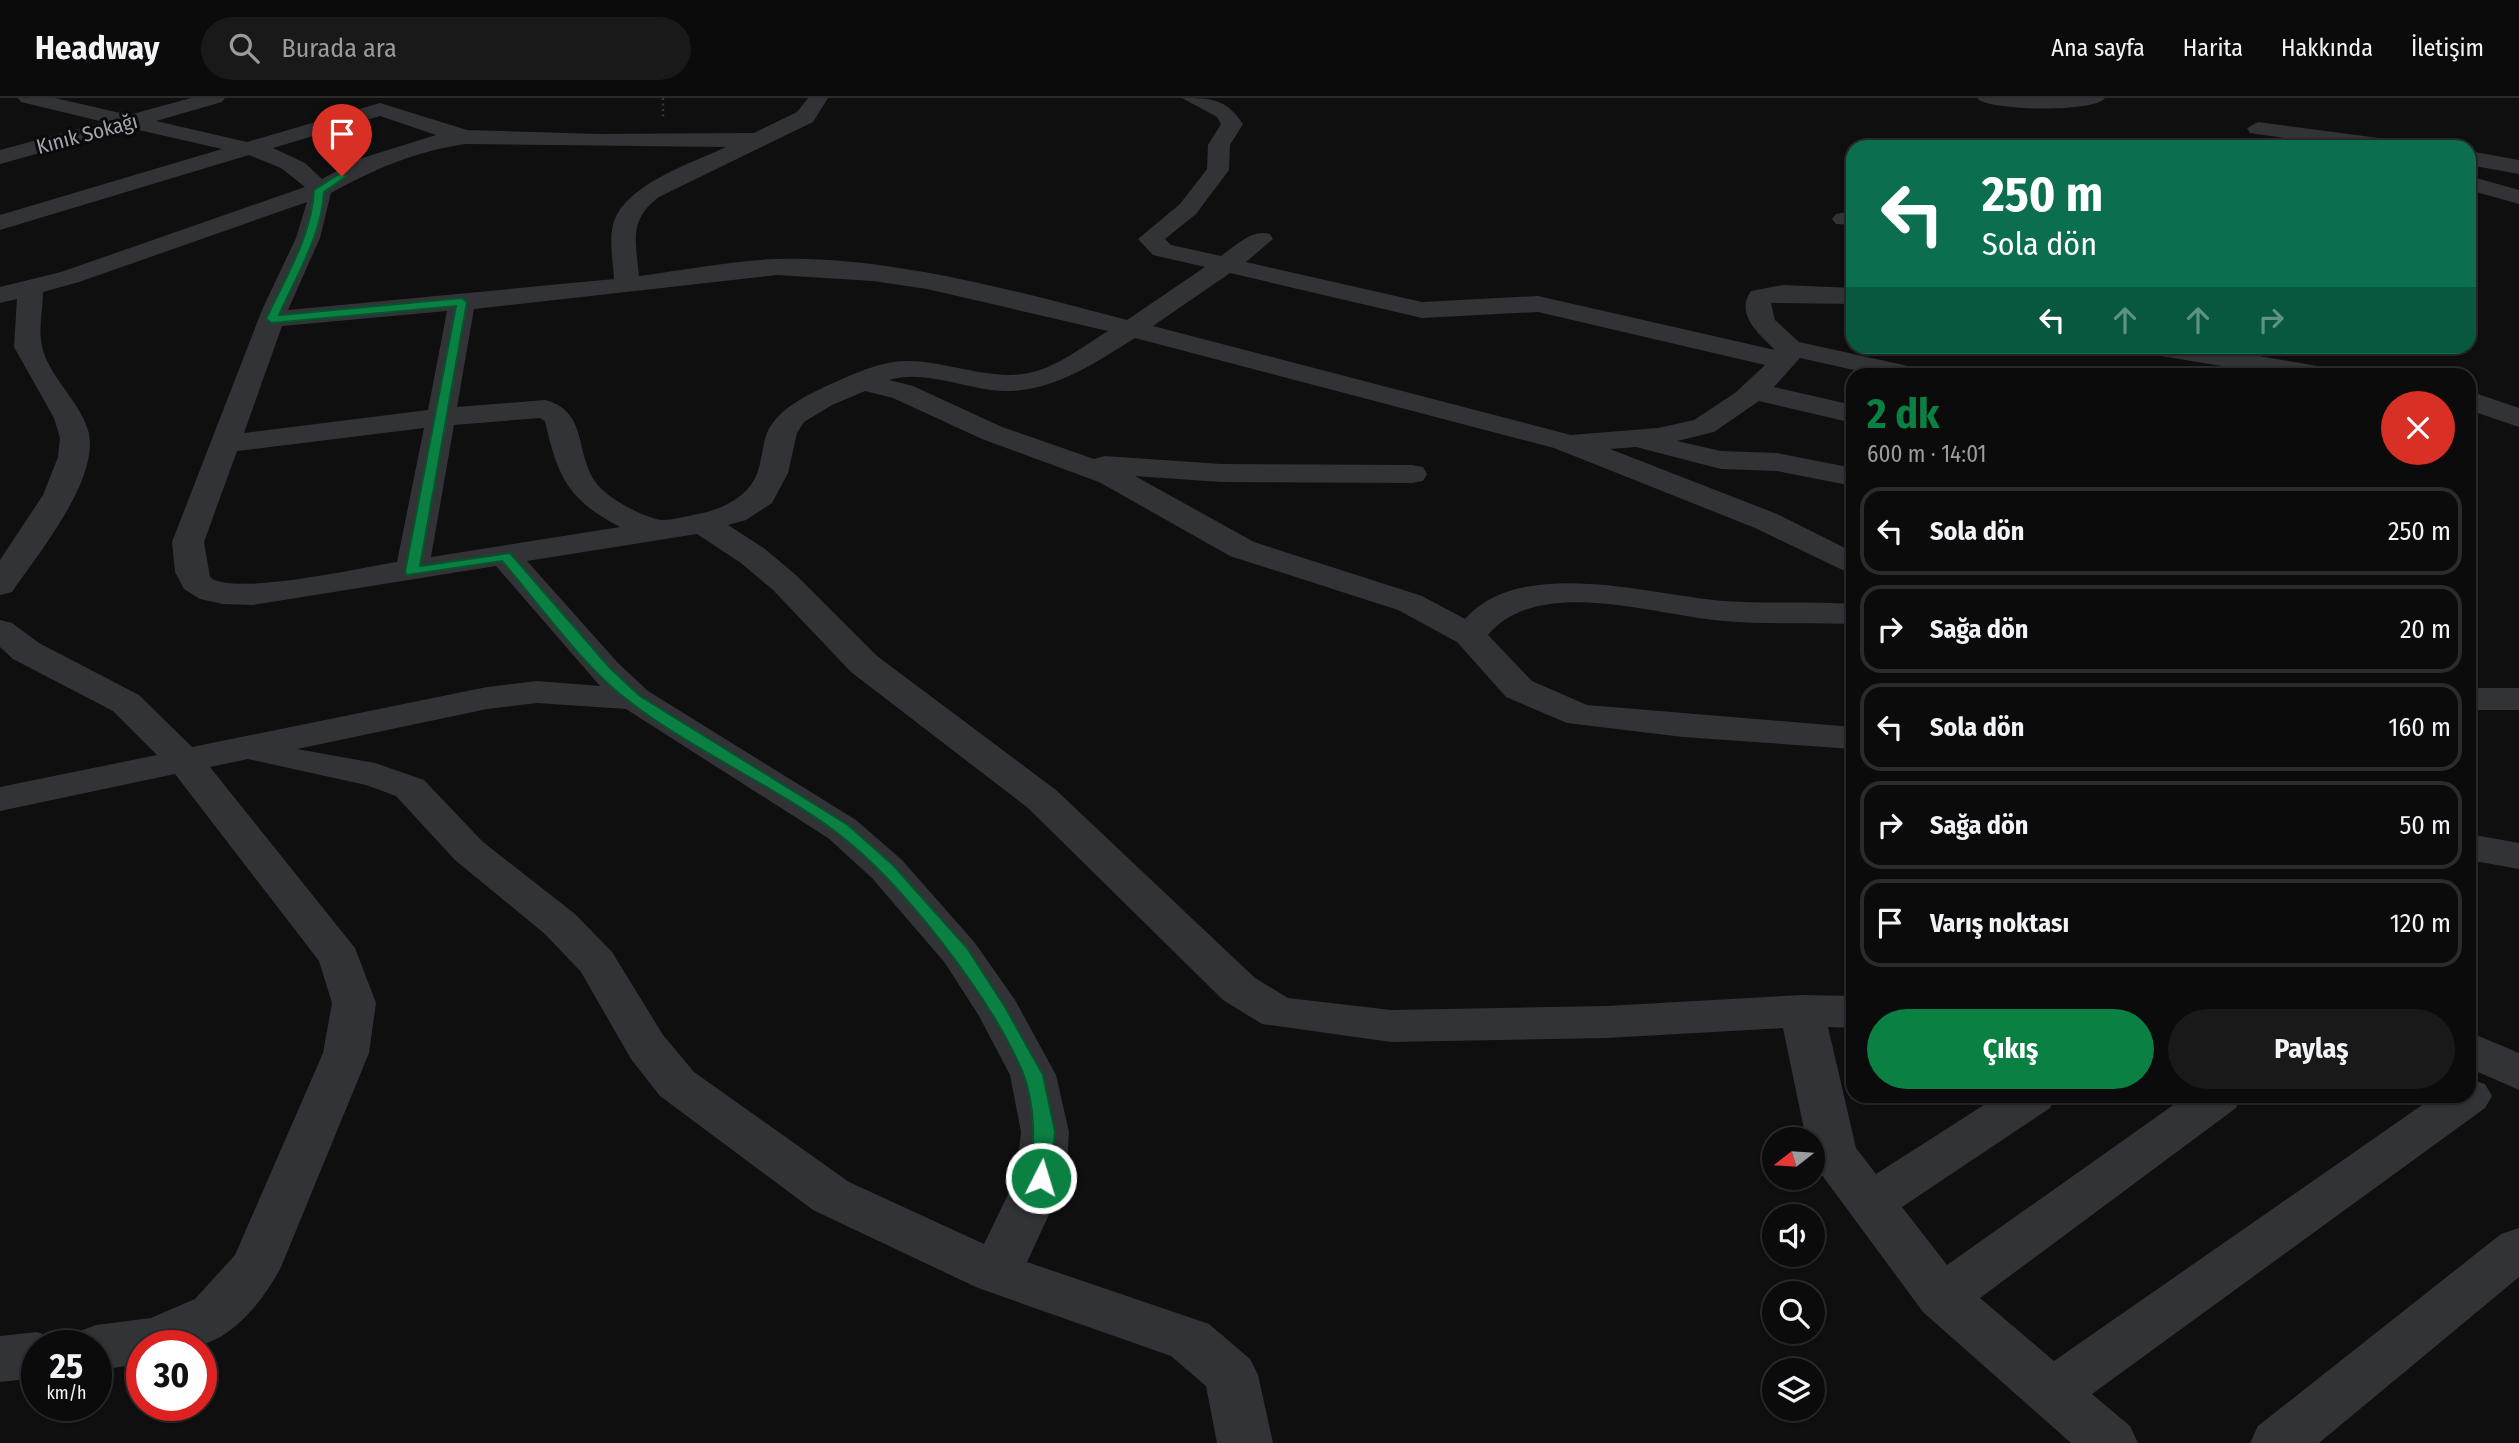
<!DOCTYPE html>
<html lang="tr">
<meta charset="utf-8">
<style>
:root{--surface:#0b0b0c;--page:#19191a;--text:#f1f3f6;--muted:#9a9b9d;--line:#2b2b2d;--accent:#0b8043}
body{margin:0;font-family:"Fira Sans Condensed",sans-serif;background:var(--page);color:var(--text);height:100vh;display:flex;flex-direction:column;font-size:26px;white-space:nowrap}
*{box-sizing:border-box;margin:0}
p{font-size:23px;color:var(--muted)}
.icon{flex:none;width:38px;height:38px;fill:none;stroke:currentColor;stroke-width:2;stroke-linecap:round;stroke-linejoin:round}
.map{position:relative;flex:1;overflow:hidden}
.side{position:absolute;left:1846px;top:270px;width:630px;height:735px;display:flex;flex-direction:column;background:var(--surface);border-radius:21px;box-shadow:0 2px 5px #0004,0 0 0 2px var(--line)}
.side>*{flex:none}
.top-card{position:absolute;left:1846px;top:42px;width:630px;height:214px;border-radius:21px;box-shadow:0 2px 5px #0004,0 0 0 2px var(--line);background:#0b6e4f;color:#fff;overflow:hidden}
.needle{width:46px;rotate:253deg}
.controls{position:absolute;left:1762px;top:1029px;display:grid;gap:14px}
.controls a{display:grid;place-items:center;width:63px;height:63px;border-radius:50%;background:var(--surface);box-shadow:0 2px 5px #0004,0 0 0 2px var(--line);font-size:35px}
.speed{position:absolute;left:21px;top:1232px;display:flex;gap:14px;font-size:35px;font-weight:700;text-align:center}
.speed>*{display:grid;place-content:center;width:91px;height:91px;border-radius:50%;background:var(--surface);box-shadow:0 2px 5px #0004,0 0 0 2px var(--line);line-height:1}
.speed small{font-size:18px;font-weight:400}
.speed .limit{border:10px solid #d22;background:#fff;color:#111}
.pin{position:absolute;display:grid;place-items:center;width:60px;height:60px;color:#fff;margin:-72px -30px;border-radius:50% 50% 50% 0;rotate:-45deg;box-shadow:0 0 7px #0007}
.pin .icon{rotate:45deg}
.me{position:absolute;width:77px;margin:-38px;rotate:5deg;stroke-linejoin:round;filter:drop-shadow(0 0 5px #0008)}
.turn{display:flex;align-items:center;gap:24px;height:147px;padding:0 21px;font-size:32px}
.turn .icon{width:91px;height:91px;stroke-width:2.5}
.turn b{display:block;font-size:49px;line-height:60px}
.lanes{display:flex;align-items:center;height:66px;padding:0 21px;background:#0003;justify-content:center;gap:35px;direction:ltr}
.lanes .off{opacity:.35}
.round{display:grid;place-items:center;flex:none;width:74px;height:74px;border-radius:37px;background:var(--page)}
.headline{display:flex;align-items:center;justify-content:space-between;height:119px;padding:0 21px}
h1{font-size:42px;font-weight:700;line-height:52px;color:var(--accent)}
.cta{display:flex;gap:14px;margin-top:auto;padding:14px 21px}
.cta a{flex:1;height:80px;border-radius:42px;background:var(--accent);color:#fff;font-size:28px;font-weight:700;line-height:80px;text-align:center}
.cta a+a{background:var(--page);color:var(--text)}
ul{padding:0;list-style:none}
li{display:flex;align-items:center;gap:21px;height:88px;margin:0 14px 10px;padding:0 7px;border:4px solid var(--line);border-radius:21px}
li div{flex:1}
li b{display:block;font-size:26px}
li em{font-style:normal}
header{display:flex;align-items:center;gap:42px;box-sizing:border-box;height:98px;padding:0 35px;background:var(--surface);border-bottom:2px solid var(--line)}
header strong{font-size:33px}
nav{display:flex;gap:38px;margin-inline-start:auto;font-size:24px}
.search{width:490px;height:63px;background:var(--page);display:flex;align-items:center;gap:18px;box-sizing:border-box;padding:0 24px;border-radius:38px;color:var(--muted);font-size:26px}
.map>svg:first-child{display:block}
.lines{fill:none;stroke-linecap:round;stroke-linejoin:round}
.path{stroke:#36373c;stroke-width:2.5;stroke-dasharray:2 3.5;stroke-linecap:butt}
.minor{fill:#323337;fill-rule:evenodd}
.route{fill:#0b8043;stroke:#07532c;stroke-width:2}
.labels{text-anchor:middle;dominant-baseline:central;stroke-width:6;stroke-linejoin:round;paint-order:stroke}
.far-street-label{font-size:21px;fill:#a1a4b0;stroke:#0a0a0b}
</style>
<header>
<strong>Headway</strong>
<div class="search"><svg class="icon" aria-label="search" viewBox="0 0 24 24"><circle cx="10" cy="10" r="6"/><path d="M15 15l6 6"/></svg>Burada ara</div>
<nav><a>Ana sayfa</a><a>Harita</a><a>Hakkında</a><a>İletişim</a></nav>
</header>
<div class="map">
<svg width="2519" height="1345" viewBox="0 0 2519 1345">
<rect width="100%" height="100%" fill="#0f0f10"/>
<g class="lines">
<path class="path" d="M 663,0 L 663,20"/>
<g class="minor">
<path d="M 18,0 L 55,0 L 129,17 L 191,0 L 225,0 L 222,4 L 156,23 L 247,44 L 380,5 L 467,32 L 598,36 L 754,35 L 797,14 L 808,0 L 828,0 L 813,24 L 659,99 C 628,122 636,144 639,178 C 684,172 731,163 776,161 C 886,157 1021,194 1127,222 L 1205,169 L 1153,157 L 1138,141 L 1180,106 L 1207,71 L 1208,47 L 1221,26 L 1217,19 L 1182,0 C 1210,0 1226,0 1243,26 L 1230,47 L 1229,72 L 1196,116 L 1165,141 L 1171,147 L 1221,158 C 1236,148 1251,131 1270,136 L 1273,141 L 1246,164 L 1422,204 L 1538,198 L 1775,252 C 1761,237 1734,217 1751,193 L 1783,187 L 1853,190 L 1853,206 L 1771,205 L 1775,222 L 1799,244 L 1917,270 L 1921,276 L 1872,276 L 1800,260 L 1774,289 L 1853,307 L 1853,325 L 1759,303 L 1714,334 L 1677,343 L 1721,353 L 1777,355 L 1853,370 L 1853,388 L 1777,373 L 1721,371 L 1636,349 L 1610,351 L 1777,416 L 1853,454 L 1853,477 L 1755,430 L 1554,350 L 1135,240 C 1090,268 1046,299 991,292 C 959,288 922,272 889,282 L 913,288 L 1002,329 L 1094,361 L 1105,358 L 1221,366 L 1412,367 L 1423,369 L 1427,376 L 1423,383 L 1412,385 L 1221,384 L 1135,378 L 1254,444 L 1422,498 L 1465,521 C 1521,457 1651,497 1724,503 C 1767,506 1810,503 1853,506 L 1853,526 C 1810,524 1767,527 1724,523 C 1657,518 1539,476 1488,537 L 1532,583 L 1587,607 L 1853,629 L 1853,651 L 1683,639 L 1567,625 L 1506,599 L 1457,544 L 1398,512 L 1230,458 L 1099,384 L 982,341 L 893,300 L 865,293 L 832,307 L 804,324 L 797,335 L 788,375 L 772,405 L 746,422 L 728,427 L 765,451 L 797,478 L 877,558 L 1056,692 L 1255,880 L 1288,900 L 1391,912 L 1606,908 L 1802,897 L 1853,898 L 1853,930 L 1828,929 L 1856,1050 L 1876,1076 L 1998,998 L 2056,998 L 2050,1010 L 1902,1109 L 1947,1167 L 2186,998 L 2242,998 L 2236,1010 L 1980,1200 L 2054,1263 L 2435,998 L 2469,998 L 2469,981 L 2485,986 L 2492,998 L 2485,1010 L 2092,1296 L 2130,1328 L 2138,1345 L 2071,1345 L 1923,1214 L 1816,1069 L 1813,1041 L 1806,1041 L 1783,930 L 1606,940 L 1391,944 L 1262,926 L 1223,902 L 1028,710 L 851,574 L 773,492 L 741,465 L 697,436 L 527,463 L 618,565 L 648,593 L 856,722 L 902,762 L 975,845 L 1015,902 L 1056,977 L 1069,1034 L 1066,1080 L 1027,1164 L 1209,1226 L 1250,1261 L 1258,1277 L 1273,1345 L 1217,1345 L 1206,1288 L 1171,1258 L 978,1190 L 813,1112 L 660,998 L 631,961 L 581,874 L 545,836 L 455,762 L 396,698 L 366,687 L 248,661 L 210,669 L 355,850 L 376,905 L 369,955 L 281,1169 C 265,1200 233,1242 196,1248 C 179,1250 159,1248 142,1248 L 142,1266 L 96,1272 L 96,1248 L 70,1248 L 77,1234 L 96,1227 L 151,1220 L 195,1201 L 235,1157 L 323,955 L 332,905 L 319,863 L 175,676 L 0,713 L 0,689 L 157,657 L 113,613 L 13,561 L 0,549 L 0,522 L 12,525 L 39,545 L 139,597 L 192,649 L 487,589 L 537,583 L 600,588 L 496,468 L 253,507 L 223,506 L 200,501 L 184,491 L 175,474 L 172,444 L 262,212 L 296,140 L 307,104 L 79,184 L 43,194 C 43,211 38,231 42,248 C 48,278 79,302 88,332 C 102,379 37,457 12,494 L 0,497 L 0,462 L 43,397 L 58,359 L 60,340 L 54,320 L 14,249 L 17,201 L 0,205 L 0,189 L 61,174 L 305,89 L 281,70 L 249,57 L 0,132 L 0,117 L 222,51 L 130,30 L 0,66 L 0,52 L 104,24 L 21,4 ZM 380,18 L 436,37 L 359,61 L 322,81 L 305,65 L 273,50 ZM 465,46 L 726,49 C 692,65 623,87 613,127 C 609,144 613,163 614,181 L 288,212 L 320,140 L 331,95 C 374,71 417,53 465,46 ZM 1230,175 L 1422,220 L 1538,214 L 1765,267 L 1735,295 L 1694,322 L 1658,330 L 1571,337 L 1153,228 ZM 777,177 L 873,183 L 927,191 L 1108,233 C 1085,247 1056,270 1029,275 C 990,283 947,263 908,263 C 879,262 840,282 814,294 C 796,303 775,316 767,335 C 762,348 762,363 757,376 C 747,401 718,413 693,417 C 682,419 666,424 656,421 C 636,415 606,400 594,382 C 575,351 587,313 545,302 L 457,309 L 474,211 ZM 447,213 L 428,312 L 244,335 L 282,228 ZM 540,320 L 545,323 C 557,378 569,403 620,429 L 431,459 L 454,327 ZM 424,330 L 397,464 C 364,469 232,499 210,479 L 204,444 L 237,353 ZM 537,605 L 626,611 L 828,740 L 872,780 L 945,865 L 979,918 L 1010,977 L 1021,1034 L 1016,1080 L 984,1146 L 849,1084 L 694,974 L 663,937 L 612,854 L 575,816 L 483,744 L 424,682 L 375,665 L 297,651 L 487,611 Z"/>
<path d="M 1977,0 L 2105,0 C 2095,15 1986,13 1977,0 Z"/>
<path d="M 2258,24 L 2394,42 L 2405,49 L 2347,49 L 2250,35 L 2247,30 Z"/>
<path d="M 2469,53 L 2519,62 L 2519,76 L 2469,67 Z"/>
<path d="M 2469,78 L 2519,92 L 2519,106 L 2469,92 Z"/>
<path d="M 1853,113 L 1853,127 L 1836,126 L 1832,121 L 1836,116 Z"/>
<path d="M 2136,248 L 2202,248 L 2317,268 L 2327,270 L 2331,276 L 2270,276 L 2149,256 L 2139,254 Z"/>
<path d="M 2469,293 L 2519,310 L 2519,329 L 2469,312 Z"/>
<rect x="2469" y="590" width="50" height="22"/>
<path d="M 2469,736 L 2519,745 L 2519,771 L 2469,762 Z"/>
<path d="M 2469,934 L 2519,955 L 2519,992 L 2469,970 Z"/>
<path d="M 2519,1130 L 2519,1179 L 2319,1345 L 2250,1345 L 2258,1328 L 2501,1136 Z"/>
<path d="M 37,1234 L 56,1241 L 59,1248 L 37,1248 L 37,1280 L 0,1284 L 0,1238 Z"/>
</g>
</g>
<path class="route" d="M 339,76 L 347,78 L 324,94 C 322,136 296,179 279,217 L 462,200 L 467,204 L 420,468 L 510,455 L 610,570 L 640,598 L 848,727 L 893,767 L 967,850 L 1005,909 L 1043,977 L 1055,1034 L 1049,1085 L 1034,1085 L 1031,1080 C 1034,1045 1036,1009 1023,975 C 991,899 902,784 836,734 C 771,686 694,653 630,604 C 584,570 540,507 502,463 L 407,477 L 405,474 L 456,208 L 272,225 L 266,221 C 285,181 312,137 314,92 Z"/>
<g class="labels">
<g class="far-street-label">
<text transform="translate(87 36) rotate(-15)">Kınık Sokağı</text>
</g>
</g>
</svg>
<div class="controls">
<a><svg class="needle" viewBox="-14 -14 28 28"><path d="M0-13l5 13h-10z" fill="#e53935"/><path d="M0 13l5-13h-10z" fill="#9a9b9d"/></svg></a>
<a><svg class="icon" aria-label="sound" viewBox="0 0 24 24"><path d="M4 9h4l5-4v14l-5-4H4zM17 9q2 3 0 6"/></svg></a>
<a><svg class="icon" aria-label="search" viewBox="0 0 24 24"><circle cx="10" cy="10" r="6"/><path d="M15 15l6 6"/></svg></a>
<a><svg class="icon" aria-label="layers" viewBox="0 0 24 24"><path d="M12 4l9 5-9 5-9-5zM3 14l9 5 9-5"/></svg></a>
</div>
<div class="speed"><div>25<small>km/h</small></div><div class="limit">30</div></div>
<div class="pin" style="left:342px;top:78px;background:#d93025"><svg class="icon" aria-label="arrive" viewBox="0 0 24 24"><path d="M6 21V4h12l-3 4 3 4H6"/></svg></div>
<svg class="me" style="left:1041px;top:1080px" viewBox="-20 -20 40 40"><circle r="17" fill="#0b8043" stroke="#fff" stroke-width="3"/><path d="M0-11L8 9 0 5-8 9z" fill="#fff"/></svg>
<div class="top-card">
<div class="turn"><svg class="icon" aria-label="left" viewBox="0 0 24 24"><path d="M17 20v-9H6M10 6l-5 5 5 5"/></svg><div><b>250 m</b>Sola dön</div></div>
<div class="lanes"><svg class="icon" aria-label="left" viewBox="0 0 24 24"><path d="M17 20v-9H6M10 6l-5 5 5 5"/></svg><svg class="icon off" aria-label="ahead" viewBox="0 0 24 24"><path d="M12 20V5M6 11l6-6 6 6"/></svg><svg class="icon off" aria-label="ahead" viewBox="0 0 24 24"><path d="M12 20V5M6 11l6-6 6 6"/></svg><svg class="icon off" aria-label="right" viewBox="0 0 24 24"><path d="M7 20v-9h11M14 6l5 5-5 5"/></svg></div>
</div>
<section class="side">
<div class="headline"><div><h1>2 dk</h1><p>600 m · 14:01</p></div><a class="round" style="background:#d93025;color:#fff"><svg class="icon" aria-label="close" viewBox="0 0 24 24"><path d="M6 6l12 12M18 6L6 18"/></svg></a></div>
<ul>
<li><svg class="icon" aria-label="left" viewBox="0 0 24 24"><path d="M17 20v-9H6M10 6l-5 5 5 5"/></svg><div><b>Sola dön</b></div><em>250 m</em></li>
<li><svg class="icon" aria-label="right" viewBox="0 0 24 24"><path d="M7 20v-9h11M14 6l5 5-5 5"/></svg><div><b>Sağa dön</b></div><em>20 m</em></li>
<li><svg class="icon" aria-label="left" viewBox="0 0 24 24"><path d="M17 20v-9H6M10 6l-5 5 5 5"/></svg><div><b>Sola dön</b></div><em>160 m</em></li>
<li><svg class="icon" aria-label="right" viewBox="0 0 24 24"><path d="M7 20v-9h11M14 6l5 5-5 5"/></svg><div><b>Sağa dön</b></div><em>50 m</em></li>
<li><svg class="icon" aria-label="arrive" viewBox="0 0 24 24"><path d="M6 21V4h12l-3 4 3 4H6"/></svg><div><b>Varış noktası</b></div><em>120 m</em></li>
</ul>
<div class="cta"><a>Çıkış</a><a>Paylaş</a></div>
</section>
</div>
